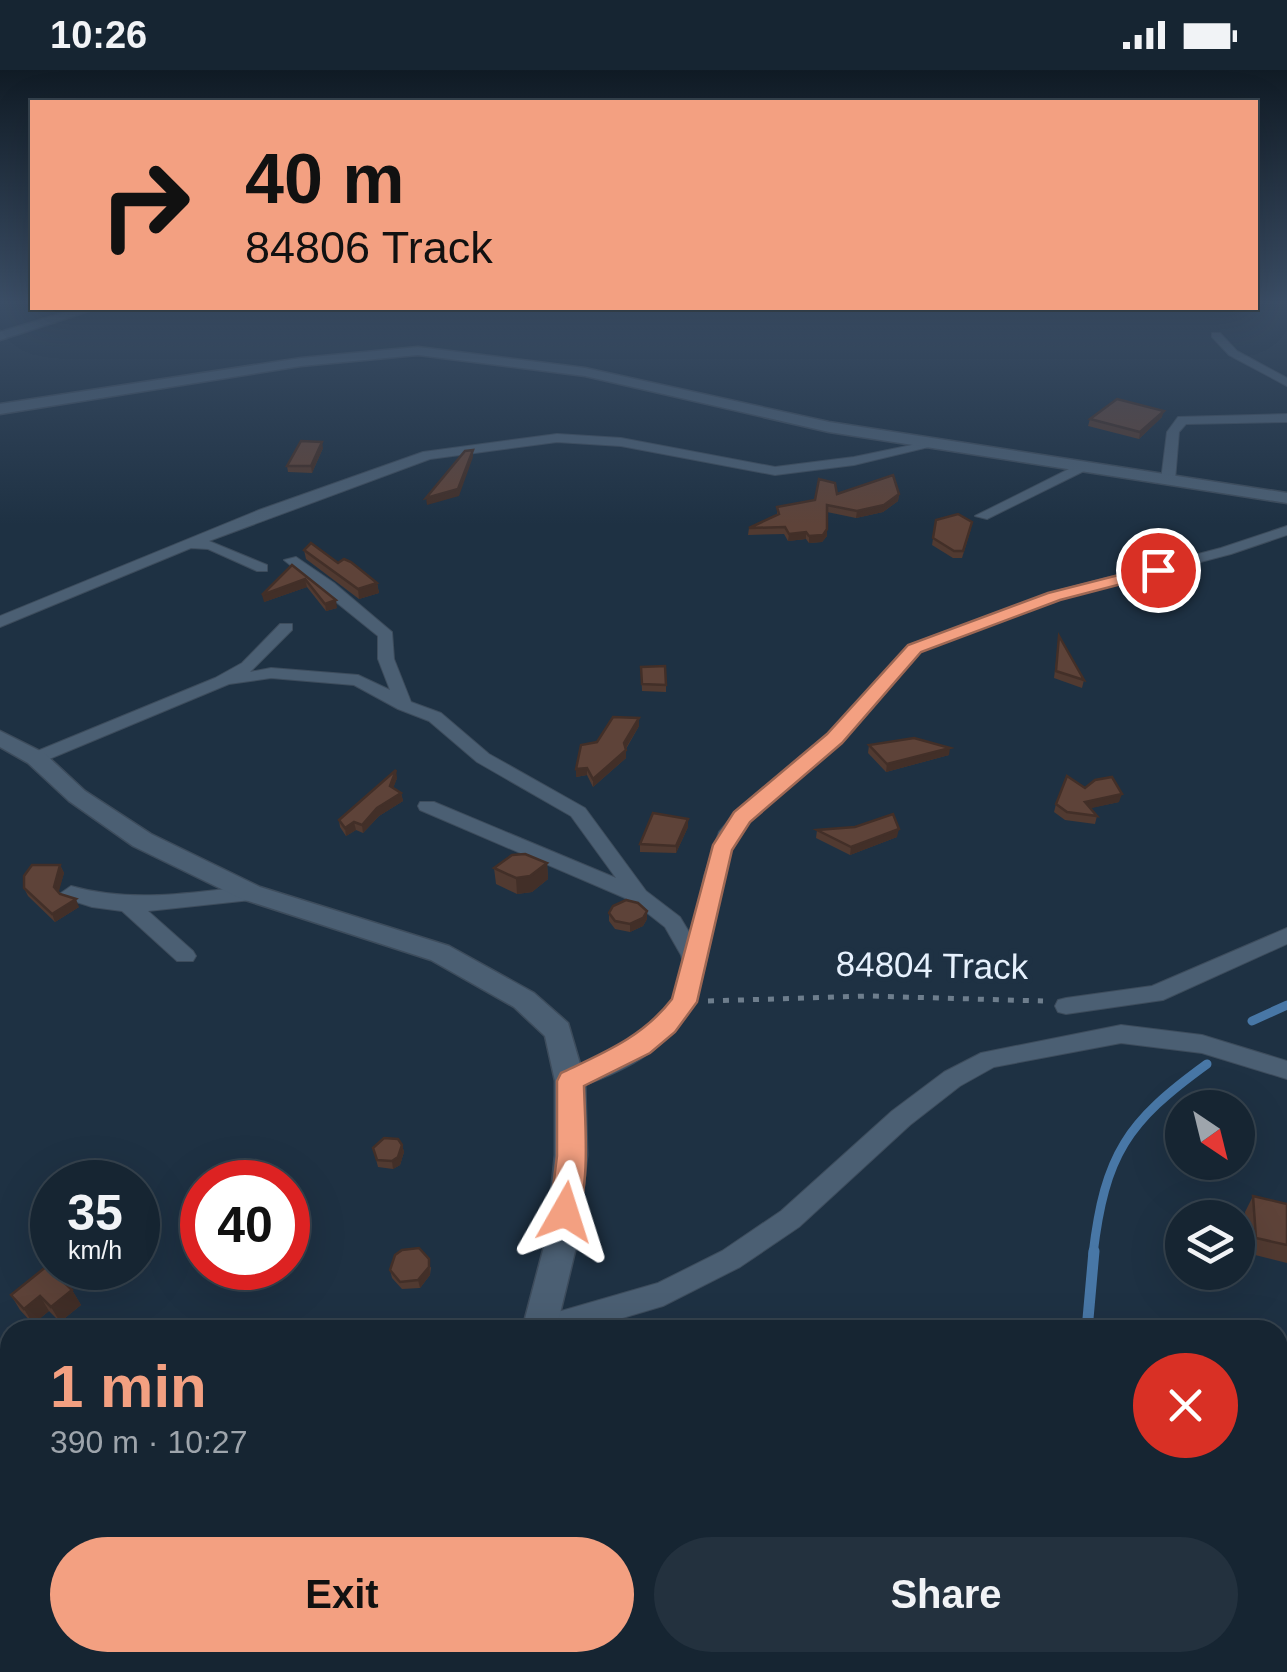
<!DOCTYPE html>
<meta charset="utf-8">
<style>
:root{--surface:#162532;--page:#23313e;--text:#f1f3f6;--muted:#9ea5ac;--line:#35424d;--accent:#f3a081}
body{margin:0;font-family:Helvetica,sans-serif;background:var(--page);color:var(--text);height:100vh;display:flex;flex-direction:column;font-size:38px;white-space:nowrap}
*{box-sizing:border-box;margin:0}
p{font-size:32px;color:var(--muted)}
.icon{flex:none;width:55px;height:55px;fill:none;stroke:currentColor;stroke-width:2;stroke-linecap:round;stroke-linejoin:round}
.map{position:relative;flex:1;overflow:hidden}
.drawer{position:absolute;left:0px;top:1250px;width:1288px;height:352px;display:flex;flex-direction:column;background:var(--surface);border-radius:30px 30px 0 0;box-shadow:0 10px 40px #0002,0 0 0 2px var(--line)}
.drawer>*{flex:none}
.guide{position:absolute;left:30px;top:30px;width:1228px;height:210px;border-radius:0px;box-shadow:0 10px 40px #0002,0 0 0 2px var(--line);background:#f3a081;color:#111;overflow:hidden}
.needle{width:65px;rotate:145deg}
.tools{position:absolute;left:1165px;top:1020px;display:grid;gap:20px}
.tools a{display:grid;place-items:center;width:90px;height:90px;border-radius:50%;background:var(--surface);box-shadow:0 10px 40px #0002,0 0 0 2px var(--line);font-size:50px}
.speed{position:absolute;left:30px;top:1090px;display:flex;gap:20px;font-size:50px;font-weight:700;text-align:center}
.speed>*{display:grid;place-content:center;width:130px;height:130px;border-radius:50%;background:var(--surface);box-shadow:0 10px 40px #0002,0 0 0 2px var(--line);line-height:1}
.speed small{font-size:25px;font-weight:400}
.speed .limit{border:15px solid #d22;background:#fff;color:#111}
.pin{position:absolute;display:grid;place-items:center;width:85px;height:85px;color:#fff;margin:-42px;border:5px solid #fff;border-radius:50%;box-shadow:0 2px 10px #0007}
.me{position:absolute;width:110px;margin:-55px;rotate:6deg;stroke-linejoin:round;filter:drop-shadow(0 0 8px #0008)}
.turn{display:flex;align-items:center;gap:35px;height:210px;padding:0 50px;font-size:45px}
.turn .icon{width:130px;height:130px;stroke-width:2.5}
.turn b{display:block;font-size:70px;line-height:85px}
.round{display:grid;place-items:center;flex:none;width:105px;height:105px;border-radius:52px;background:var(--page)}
.head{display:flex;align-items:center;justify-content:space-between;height:170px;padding:0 50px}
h1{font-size:60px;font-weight:700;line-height:75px;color:var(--accent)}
.cta{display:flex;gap:20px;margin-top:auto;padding:20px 50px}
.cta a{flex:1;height:115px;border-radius:60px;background:var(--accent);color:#111;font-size:40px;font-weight:700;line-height:115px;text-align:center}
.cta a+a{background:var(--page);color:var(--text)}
.status{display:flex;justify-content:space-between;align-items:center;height:70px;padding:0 50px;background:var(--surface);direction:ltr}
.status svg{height:28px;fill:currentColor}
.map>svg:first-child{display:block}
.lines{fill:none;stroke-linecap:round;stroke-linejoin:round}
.stream-far1{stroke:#4877a6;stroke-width:9}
.stream{stroke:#4877a6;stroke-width:11}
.minor-casing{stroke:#3d4c5c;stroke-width:2}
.tertiary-casing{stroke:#3d4c5c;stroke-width:3}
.path{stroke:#6e7e8d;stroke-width:5;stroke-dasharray:6 9;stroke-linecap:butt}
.minor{fill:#4b5f73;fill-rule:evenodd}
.tertiary{fill:#4b5f73;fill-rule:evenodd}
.wall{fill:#513a31}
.shaded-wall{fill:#422f28}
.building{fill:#5e4339;stroke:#422f28;stroke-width:2.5}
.route{fill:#f3a081;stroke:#9e6854;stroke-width:2.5}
.labels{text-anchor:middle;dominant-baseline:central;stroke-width:10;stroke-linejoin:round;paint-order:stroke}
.street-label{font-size:35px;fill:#e6f1fd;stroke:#1e3143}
</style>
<div class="status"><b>10:26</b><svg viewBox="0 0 49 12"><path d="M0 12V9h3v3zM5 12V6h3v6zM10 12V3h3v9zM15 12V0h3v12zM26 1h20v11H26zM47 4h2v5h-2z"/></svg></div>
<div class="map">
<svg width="1287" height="1602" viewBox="0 0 1287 1602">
<rect width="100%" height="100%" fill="#1e3143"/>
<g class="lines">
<g class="stream-far1">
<path d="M 1252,951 L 1287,935"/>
<path d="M 1093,1184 C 1105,1084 1127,1052 1207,994"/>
</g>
<g class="stream">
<path d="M 1087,1260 L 1094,1181"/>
<path d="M 1162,1592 L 1164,1602"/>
</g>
<g class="minor-casing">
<g id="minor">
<path d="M 1212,263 L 1220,263 L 1237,281 L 1287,308 L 1287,316 L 1229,285 L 1212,267 Z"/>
<path d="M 1287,344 L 1287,352 L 1186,354 L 1179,362 L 1175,410 L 1168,414 L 1161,410 L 1167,362 L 1178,347 Z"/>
<path d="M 557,364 L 621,368 L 775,397 L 854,387 L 931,371 L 937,375 L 854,395 L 775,405 L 621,376 L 557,372 L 430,389 L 209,471 L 267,495 L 267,501 L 257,501 L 208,479 L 191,478 L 0,557 L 0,546 L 259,440 L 423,382 Z"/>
<path d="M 1079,394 L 1086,398 L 1084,401 L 987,449 L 975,446 Z"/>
<path d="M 1287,456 L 1287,465 L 1231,484 L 1059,529 L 921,581 L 840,673 L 749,751 L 735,768 C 692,897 732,967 570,1020 L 562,1018 L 558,1011 L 562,1004 L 626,974 L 655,953 L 674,930 L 680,914 L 685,900 L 681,885 L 665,857 L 632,831 L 420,740 L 418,736 L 420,732 L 434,732 L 616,808 L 571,746 L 477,692 L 429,651 L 398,639 L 354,615 L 271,608 L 229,614 L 42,692 L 30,692 L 27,688 L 30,684 L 215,608 L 242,593 L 280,554 L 292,554 L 292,560 L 250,602 L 271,598 L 358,605 L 390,620 L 378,589 L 378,566 L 284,490 L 296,487 L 334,513 L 392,562 L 394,589 L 411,632 L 441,643 L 489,684 L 585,738 L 646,821 L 680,847 L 692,867 L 704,806 L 719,762 L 735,743 L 828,665 L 909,575 L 1049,523 L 1221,478 Z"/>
<path d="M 71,816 C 132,833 189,823 251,816 L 261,823 L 251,830 L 148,841 L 193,881 L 196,886 L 193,891 L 177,891 L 122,841 L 92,837 L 64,828 L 61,823 Z"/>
<path d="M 1287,858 L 1287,874 L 1163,930 L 1066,944 L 1058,942 L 1055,936 L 1058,930 L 1066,928 L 1152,916 Z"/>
<path d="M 1121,955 L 1202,965 L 1287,991 L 1287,1009 L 1202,983 L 1121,973 L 994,997 L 960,1016 L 910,1055 L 799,1157 L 740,1197 L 663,1236 L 582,1260 L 526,1260 L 530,1250 L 658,1213 L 722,1181 L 781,1141 L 892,1041 L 944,1002 L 981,983 Z"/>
</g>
</g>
<g class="tertiary-casing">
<g id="tertiary">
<path d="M 80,238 L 98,238 L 0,270 L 0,262 Z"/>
<path d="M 418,277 L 585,298 L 829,352 L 1287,423 L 1287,433 L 829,362 L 585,306 L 418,285 L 301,296 L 0,344 L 0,334 L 301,288 Z"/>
<path d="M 0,661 L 44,683 L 85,721 L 151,764 L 260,817 L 449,876 L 534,923 L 568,953 L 585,1011 L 587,1085 L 578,1169 L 556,1260 L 522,1260 L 546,1169 L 555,1085 L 555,1011 L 545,966 L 514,937 L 431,890 L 242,829 L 133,776 L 69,731 L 28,693 L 0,677 Z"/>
<path d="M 10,1581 L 10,1592 L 52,1592 L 48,1602 L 0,1602 L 1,1587 Z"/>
</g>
</g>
<path class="path" d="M 708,931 L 869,926 L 1043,931"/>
<use href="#minor" class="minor"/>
<use href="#tertiary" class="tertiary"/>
</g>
<g class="wall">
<path d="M 1162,347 L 1139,369 L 1088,356 L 1090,349 Z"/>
<path d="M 323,378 L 312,403 L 288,402 L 287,396 Z"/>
<path d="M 899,424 L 898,431 L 883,442 L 856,448 L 827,442 L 827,466 L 822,472 L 809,473 L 806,469 L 788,471 L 784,464 L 748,465 L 749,458 L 777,445 L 777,437 L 815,430 Z"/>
<path d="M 936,450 L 971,459 L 962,488 L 953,488 L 932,475 Z"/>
<path d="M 304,480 L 338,493 L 377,513 L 379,523 L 359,529 L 306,489 Z"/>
<path d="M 292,495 L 337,538 L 326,541 L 307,517 L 264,532 Z"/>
<path d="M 1059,566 L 1084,610 L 1082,618 L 1054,608 Z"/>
<path d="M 641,597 L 666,615 L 666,622 L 642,621 Z"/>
<path d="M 639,648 L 639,656 L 626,679 L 626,688 L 593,717 L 587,705 L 576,707 L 576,699 L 597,672 Z"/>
<path d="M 869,675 L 949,685 L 886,702 L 868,683 Z"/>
<path d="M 397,708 L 393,718 L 401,723 L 403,731 L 379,746 L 363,763 L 356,760 L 346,766 L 340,757 L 339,750 Z"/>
<path d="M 1085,718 L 1119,732 L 1090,738 L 1097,746 L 1095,754 L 1065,750 L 1054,742 L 1056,734 Z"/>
<path d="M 688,757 L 676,783 L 640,782 L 640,774 Z"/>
<path d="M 817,760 L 897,767 L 850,785 L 816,768 Z"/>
<path d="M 547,793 L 548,809 L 532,822 L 517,824 L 496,814 L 494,798 Z"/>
<path d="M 60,795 L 64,803 L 58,822 L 79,837 L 55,852 L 28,826 L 24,818 Z"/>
<path d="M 647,841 L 647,849 L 643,856 L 630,862 L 615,859 L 609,851 L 609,843 Z"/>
<path d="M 402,1075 L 404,1082 L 400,1095 L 393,1099 L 378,1097 L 373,1078 Z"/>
<path d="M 1253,1126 L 1287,1134 L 1287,1193 L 1247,1183 L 1245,1142 Z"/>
<path d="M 431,1197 L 430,1205 L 420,1218 L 402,1219 L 392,1208 L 390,1200 Z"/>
<path d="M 72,1220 L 81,1235 L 60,1252 L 49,1241 L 33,1254 L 20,1240 L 11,1225 Z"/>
</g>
<g class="shaded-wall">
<path d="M 1164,341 L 1162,347 L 1139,369 L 1140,362 Z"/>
<path d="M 322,372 L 323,378 L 312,403 L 311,396 Z"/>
<path d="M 473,380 L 473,387 L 459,426 L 427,435 L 426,428 Z"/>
<path d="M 899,424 L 898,431 L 883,442 L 856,448 L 857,441 Z"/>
<path d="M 827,459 L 827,466 L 822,472 L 809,473 L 809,466 Z"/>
<path d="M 806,462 L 806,469 L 788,471 L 789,464 Z"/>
<path d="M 305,509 L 307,517 L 264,532 L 262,525 Z"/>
<path d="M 377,513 L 379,523 L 359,529 L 358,519 Z"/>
<path d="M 336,530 L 337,538 L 326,541 L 325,534 Z"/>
<path d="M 639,648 L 639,656 L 624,681 L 624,673 Z"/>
<path d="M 950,678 L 949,685 L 886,702 L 887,694 Z"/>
<path d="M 626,680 L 626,688 L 593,717 L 593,709 Z"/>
<path d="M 587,698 L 587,705 L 576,707 L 576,699 Z"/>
<path d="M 396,700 L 397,708 L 391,724 L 390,716 Z"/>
<path d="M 401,723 L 403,731 L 379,746 L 363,763 L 362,755 L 377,738 Z"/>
<path d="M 1122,724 L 1119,732 L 1083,740 L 1085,732 Z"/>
<path d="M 688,749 L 688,757 L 676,783 L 676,776 Z"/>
<path d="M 354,752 L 356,760 L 346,766 L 345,758 Z"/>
<path d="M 899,759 L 897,767 L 850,785 L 851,777 Z"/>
<path d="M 547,793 L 548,809 L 532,822 L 517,824 L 516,808 Z"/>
<path d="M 60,795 L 64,803 L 58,825 L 54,817 Z"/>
<path d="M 76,829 L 79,837 L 55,852 L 52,844 Z"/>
<path d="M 647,841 L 647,849 L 643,856 L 630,862 L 630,854 Z"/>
<path d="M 402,1075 L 404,1082 L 400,1095 L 393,1099 L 392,1091 Z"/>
<path d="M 429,1189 L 430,1205 L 420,1218 L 418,1210 Z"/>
<path d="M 72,1220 L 81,1235 L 60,1252 L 51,1237 Z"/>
<path d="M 40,1226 L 49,1241 L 33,1254 L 24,1239 Z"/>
</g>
<g class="building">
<path d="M 1117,329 L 1164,341 L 1140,362 L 1090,349 Z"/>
<path d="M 301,371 L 322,372 L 311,396 L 287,396 Z"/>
<path d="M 473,380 L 458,419 L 426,428 L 465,381 Z"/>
<path d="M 893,405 L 899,424 L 884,435 L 857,441 L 827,435 L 827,459 L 823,465 L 809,466 L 806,462 L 789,464 L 785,457 L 749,458 L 779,444 L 777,437 L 815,430 L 819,409 L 835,413 L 837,424 Z"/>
<path d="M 958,444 L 972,452 L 963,481 L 954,481 L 933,468 L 936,450 Z"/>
<path d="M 311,473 L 338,493 L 344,489 L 351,492 L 377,513 L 358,519 L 304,480 Z"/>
<path d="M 292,495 L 336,530 L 325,534 L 305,509 L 262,525 Z"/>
<path d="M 1059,566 L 1084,610 L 1056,601 Z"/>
<path d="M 665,596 L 666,615 L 642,614 L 641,597 Z"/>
<path d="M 613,647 L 639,648 L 624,673 L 626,680 L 593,709 L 587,698 L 576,699 L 581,675 L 597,672 Z"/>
<path d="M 914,668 L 950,678 L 887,694 L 869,675 Z"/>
<path d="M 396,700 L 390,716 L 401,723 L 377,738 L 362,755 L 354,752 L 345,758 L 339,750 Z"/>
<path d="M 1067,706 L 1085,718 L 1095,710 L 1112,707 L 1122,724 L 1085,732 L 1097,746 L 1067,742 L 1056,734 Z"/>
<path d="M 653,743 L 688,749 L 676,776 L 640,774 Z"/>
<path d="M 893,744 L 899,759 L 851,777 L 817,760 L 855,757 Z"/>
<path d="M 525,784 L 547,793 L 530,806 L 516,808 L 494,798 L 512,785 Z"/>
<path d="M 32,795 L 60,795 L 54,817 L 60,824 L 76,829 L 52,844 L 24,818 L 24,806 Z"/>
<path d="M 626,830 L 638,833 L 647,841 L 643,848 L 630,854 L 615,851 L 609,843 L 613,836 Z"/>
<path d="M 384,1068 L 398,1069 L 402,1075 L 398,1087 L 392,1091 L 377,1090 L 373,1078 Z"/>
<path d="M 1253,1126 L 1287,1134 L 1287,1175 L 1256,1168 Z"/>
<path d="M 419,1178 L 429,1189 L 429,1197 L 418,1210 L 400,1212 L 390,1200 L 395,1185 L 402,1180 Z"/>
<path d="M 47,1196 L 72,1220 L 51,1237 L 40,1226 L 24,1239 L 11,1225 Z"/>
<path d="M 193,1255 L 211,1257 L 212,1260 L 187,1260 Z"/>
<path d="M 395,1592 L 440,1592 L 449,1602 L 387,1602 Z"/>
</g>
<linearGradient id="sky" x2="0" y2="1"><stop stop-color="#101b25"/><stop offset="0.51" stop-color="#3b4e66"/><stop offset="1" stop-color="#3b4e66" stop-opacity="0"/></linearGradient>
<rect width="1287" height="455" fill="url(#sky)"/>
<path class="route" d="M 1158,495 L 1166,500 L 1164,503 L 1060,530 L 921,582 L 842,673 L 750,752 L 732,780 L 697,932 L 675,962 L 650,983 L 584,1016 C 585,1054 591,1117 575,1151 L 565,1154 L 554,1151 L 550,1142 L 557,1086 L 557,1011 L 561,1003 C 603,983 643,967 672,929 L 713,775 L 734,742 L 827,664 L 908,575 L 1048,523 Z"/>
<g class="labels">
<g class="street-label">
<text transform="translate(932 895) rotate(1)">84804 Track</text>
</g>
</g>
</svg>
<div class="tools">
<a><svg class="needle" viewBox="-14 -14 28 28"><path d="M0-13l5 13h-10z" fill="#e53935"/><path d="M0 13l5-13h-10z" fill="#9ea5ac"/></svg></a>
<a><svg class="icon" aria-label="layers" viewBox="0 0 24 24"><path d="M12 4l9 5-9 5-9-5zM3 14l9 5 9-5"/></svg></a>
</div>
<div class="speed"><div>35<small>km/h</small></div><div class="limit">40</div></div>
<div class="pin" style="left:1158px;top:500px;background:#d93025"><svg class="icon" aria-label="arrive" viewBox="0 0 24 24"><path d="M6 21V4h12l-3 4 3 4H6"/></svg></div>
<svg class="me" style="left:565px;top:1142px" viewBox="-20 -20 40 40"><path d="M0-17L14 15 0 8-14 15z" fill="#f3a081" stroke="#fff" stroke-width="4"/></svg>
<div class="guide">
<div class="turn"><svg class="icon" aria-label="right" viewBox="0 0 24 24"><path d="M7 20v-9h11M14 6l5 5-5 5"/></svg><div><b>40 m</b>84806 Track</div></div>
</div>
<section class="drawer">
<div class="head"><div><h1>1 min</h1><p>390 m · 10:27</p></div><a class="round" style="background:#d93025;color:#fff"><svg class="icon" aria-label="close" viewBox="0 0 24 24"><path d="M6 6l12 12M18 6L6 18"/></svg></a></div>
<div class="cta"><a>Exit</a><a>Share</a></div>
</section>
</div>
